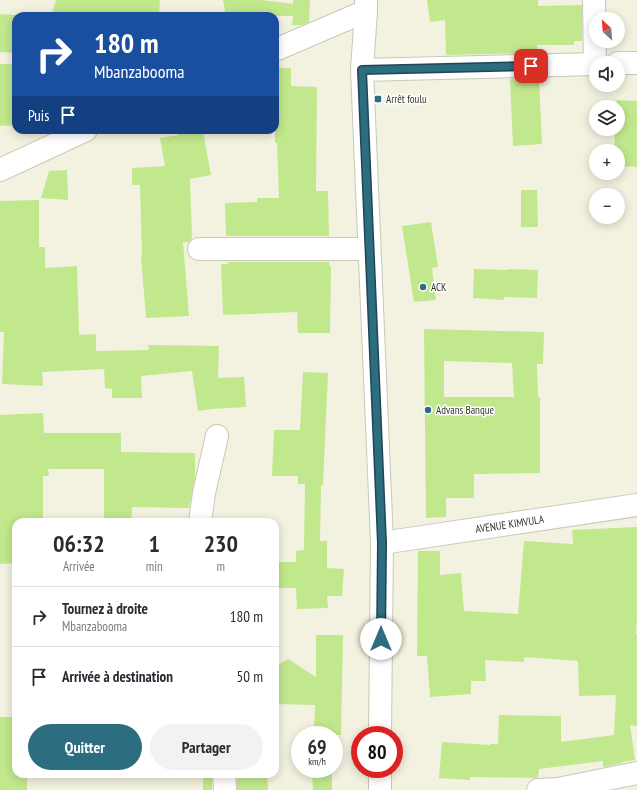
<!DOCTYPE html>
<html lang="fr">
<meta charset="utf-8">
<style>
:root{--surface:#fff;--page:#f2f2f3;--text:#2b2b33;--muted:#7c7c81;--line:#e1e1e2;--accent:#2c6d80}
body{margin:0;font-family:"PT Sans Narrow",sans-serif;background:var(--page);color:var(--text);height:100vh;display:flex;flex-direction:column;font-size:15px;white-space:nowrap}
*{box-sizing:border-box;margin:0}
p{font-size:13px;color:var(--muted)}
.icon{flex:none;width:22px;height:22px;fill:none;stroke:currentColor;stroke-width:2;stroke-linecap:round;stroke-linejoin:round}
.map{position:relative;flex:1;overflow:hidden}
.side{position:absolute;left:12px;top:518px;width:267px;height:260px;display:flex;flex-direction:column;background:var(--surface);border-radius:12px;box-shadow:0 2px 10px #0003}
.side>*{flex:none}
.banner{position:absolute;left:12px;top:12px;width:267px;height:122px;border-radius:12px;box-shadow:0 2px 10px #0003;background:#1a4fa0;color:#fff;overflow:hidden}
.needle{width:26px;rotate:334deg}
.fabs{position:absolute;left:589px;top:12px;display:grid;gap:8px}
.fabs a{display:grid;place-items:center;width:36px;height:36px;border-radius:50%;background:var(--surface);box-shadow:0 2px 10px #0003;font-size:20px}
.speed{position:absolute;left:291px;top:726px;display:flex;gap:8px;font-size:20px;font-weight:700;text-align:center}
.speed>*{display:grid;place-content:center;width:52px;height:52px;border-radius:50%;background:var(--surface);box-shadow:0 2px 10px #0003;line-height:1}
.speed small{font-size:10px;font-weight:400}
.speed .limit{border:6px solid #d22;background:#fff;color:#111}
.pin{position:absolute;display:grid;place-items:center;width:34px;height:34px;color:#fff;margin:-17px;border-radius:8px;box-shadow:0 2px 6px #0006}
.me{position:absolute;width:44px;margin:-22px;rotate:0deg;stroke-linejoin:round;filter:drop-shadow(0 0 3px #0008)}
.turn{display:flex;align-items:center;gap:14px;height:84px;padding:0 16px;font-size:18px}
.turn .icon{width:52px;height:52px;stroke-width:2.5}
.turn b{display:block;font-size:28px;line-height:34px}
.then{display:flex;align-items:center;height:38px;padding:0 16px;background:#0003;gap:8px;font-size:15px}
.eta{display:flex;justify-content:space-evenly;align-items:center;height:68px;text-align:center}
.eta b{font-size:24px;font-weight:700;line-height:28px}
.action{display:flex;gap:8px;margin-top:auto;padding:8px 16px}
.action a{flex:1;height:46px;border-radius:24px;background:var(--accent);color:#fff;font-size:16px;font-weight:700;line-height:46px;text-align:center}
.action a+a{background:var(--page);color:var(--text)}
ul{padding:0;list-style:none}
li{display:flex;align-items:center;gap:12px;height:60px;padding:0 16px;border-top:1px solid var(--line)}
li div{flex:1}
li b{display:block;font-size:15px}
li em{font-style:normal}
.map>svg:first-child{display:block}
.building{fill:#c1e88c;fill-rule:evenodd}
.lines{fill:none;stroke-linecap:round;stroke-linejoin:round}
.minor-casing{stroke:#c9c8b7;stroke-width:24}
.highway-casing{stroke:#c9c8b7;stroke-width:24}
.minor{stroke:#fff;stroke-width:22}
.highway{stroke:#fff;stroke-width:22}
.route-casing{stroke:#1d4753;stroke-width:10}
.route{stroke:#2c6d80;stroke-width:7}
.poi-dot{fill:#2c6d80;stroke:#fff;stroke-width:1.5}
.labels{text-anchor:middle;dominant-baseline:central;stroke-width:3;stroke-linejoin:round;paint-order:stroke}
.poi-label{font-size:11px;fill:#35352e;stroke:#fff;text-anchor:start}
.street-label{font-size:11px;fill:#35352e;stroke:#fff}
</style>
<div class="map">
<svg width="637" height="790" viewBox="0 0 637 790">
<rect width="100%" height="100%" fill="#f3f2e0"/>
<g class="building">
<path d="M 56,0 L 160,0 L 159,16 L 51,16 Z"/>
<path d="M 223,0 L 262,0 L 293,4 L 293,0 L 310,0 L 309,22 L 302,25 L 292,25 L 293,16 L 226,16 Z"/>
<path d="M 427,0 L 538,0 L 538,6 L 582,5 L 582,41 L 574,41 L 574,45 L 537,45 L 538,53 L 446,55 L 445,20 L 430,22 Z"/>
<path d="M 0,14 L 16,15 L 16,53 L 0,52 Z"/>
<path d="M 0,64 L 15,64 L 16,125 L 0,126 Z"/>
<path d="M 275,68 L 291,68 L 291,86 L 317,87 L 316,191 L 328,191 L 329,236 L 226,236 L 225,203 L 257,202 L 257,198 L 279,198 L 277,143 L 275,143 Z"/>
<path d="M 539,78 L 542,144 L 513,146 L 510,79 Z"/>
<path d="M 617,100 L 637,101 L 637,167 L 618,166 L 618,151 L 614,151 L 615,129 L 618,129 L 618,107 L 616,107 Z"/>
<path d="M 178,130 L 195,130 L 195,133 L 203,132 L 211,175 L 190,179 L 192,238 L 189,242 L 183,242 L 189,316 L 146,318 L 141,256 L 142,256 L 140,185 L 132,185 L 132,168 L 165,166 L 160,138 L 179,135 Z"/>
<path d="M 67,170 L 68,200 L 41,198 L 49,171 Z"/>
<path d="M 521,190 L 537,190 L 538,227 L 521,227 Z"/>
<path d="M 39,200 L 39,247 L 45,247 L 45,268 L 77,266 L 79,335 L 96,334 L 96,351 L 149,350 L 148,345 L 219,346 L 218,378 L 244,377 L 246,407 L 212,409 L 198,411 L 192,371 L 141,376 L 142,398 L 112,398 L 112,389 L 105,388 L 104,369 L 42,372 L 43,386 L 2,384 L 4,332 L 0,332 L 0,201 Z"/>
<path d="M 431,222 L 438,267 L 432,268 L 436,300 L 414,302 L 402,226 Z"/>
<path d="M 227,262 L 329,262 L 329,266 L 331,266 L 330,333 L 298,333 L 297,312 L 223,315 L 221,264 L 228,264 Z"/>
<path d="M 474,269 L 509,270 L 509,269 L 538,270 L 537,298 L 504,297 L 504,300 L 473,298 Z"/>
<path d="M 424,329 L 544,332 L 543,364 L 537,364 L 538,397 L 540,397 L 540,473 L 474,474 L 474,498 L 446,498 L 446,517 L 426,518 ZM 444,361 L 512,363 L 514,397 L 444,397 Z"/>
<path d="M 303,372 L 328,373 L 323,485 L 321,485 L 320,541 L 327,541 L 327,568 L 344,569 L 342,596 L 327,596 L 328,608 L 297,609 L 296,588 L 275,588 L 275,562 L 296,562 L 296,551 L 304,550 L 305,484 L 298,484 L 298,476 L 272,476 L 274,430 L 300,430 Z"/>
<path d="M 43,413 L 44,433 L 121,433 L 121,452 L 195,453 L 195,478 L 189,508 L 132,507 L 131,522 L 104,522 L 104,469 L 48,469 L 49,476 L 43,476 L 43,522 L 16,522 L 16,563 L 0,564 L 0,415 Z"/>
<path d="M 637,527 L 637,616 L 636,634 L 637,634 L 637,726 L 630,725 L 635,760 L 622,762 L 622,763 L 603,767 L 603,761 L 539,769 L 538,777 L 536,778 L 470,777 L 470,780 L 439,778 L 442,742 L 490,745 L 490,744 L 498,744 L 499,715 L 561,716 L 561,742 L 614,735 L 616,695 L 579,696 L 578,661 L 524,657 L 524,662 L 485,660 L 486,681 L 471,681 L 471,694 L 430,697 L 427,656 L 417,656 L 418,551 L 440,551 L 440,575 L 461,573 L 464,611 L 518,614 L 524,541 L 573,544 L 572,530 Z"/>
<path d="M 316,635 L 343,635 L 341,735 L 314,735 L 315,705 L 276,704 L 278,665 L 288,659 L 316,677 Z"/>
<path d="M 0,717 L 16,717 L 16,774 L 27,774 L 27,790 L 0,790 Z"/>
<path d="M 312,769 L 332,769 L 332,790 L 313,790 Z"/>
<rect x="203" y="774" width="9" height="16"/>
<path d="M 237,774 L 267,774 L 268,790 L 237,790 Z"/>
</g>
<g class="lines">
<g class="minor-casing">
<g id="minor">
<path d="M 594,0 L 595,64"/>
<path d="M 275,50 L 366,11"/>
<path d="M 618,63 L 637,63"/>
<path d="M 362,70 L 596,64"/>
<path d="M 0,170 L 86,130"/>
<path d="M 199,249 L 369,249"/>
<path d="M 200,522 L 204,493 L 217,436"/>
<path id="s1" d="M 382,543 L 637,505"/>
<path d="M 224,774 L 225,790"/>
<path d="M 538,790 L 558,789 L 637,773"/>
</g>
</g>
<g class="highway-casing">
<g id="highway">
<path d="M 366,0 L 366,11 L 362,70 L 382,543 L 380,735"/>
<path d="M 380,790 L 380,769"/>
</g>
</g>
<use href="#minor" class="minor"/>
<use href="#highway" class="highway"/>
</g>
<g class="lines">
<g class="route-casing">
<path id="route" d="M 381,639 L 382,543 L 362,70 L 531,66"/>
</g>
<use href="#route" class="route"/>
</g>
<g class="poi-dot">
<rect x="374" y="95" width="8" height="8" rx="2"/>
<circle cx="423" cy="287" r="4"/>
<circle cx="428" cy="410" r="4"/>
</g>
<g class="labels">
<g class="poi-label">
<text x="386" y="99">Arrêt foulu</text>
<text x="431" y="287">ACK</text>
<text x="436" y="410">Advans Banque</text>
</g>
<g class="street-label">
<text stroke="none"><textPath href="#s1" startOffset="129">AVENUE KIMVULA</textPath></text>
</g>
</g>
</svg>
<div class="fabs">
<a><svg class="needle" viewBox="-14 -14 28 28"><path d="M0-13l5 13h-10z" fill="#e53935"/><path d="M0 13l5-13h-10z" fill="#7c7c81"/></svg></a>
<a><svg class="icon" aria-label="sound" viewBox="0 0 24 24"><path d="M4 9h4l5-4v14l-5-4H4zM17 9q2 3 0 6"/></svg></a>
<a><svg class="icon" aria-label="layers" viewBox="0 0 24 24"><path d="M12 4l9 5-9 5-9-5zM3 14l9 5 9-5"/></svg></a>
<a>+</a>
<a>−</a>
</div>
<div class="speed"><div>69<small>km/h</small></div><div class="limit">80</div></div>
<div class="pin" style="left:531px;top:66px;background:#d93025"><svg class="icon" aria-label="arrive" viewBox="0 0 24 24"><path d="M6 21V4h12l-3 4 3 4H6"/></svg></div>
<svg class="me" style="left:381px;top:639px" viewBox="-20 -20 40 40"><circle r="19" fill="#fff"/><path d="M0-13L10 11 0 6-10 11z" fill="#2c6d80"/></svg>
<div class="banner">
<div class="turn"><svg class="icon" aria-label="right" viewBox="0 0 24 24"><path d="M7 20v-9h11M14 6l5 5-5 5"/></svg><div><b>180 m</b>Mbanzabooma</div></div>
<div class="then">Puis<svg class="icon" aria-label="arrive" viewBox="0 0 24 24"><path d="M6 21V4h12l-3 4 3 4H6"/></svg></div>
</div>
<section class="side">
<div class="eta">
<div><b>06:32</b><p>Arrivée</p></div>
<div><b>1</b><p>min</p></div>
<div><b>230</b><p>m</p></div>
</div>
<ul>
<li><svg class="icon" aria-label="right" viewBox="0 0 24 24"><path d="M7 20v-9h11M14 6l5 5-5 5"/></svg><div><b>Tournez à droite</b><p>Mbanzabooma</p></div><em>180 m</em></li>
<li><svg class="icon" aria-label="arrive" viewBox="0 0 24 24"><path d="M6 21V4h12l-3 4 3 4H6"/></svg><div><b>Arrivée à destination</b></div><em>50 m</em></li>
</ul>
<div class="action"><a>Quitter</a><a>Partager</a></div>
</section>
</div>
